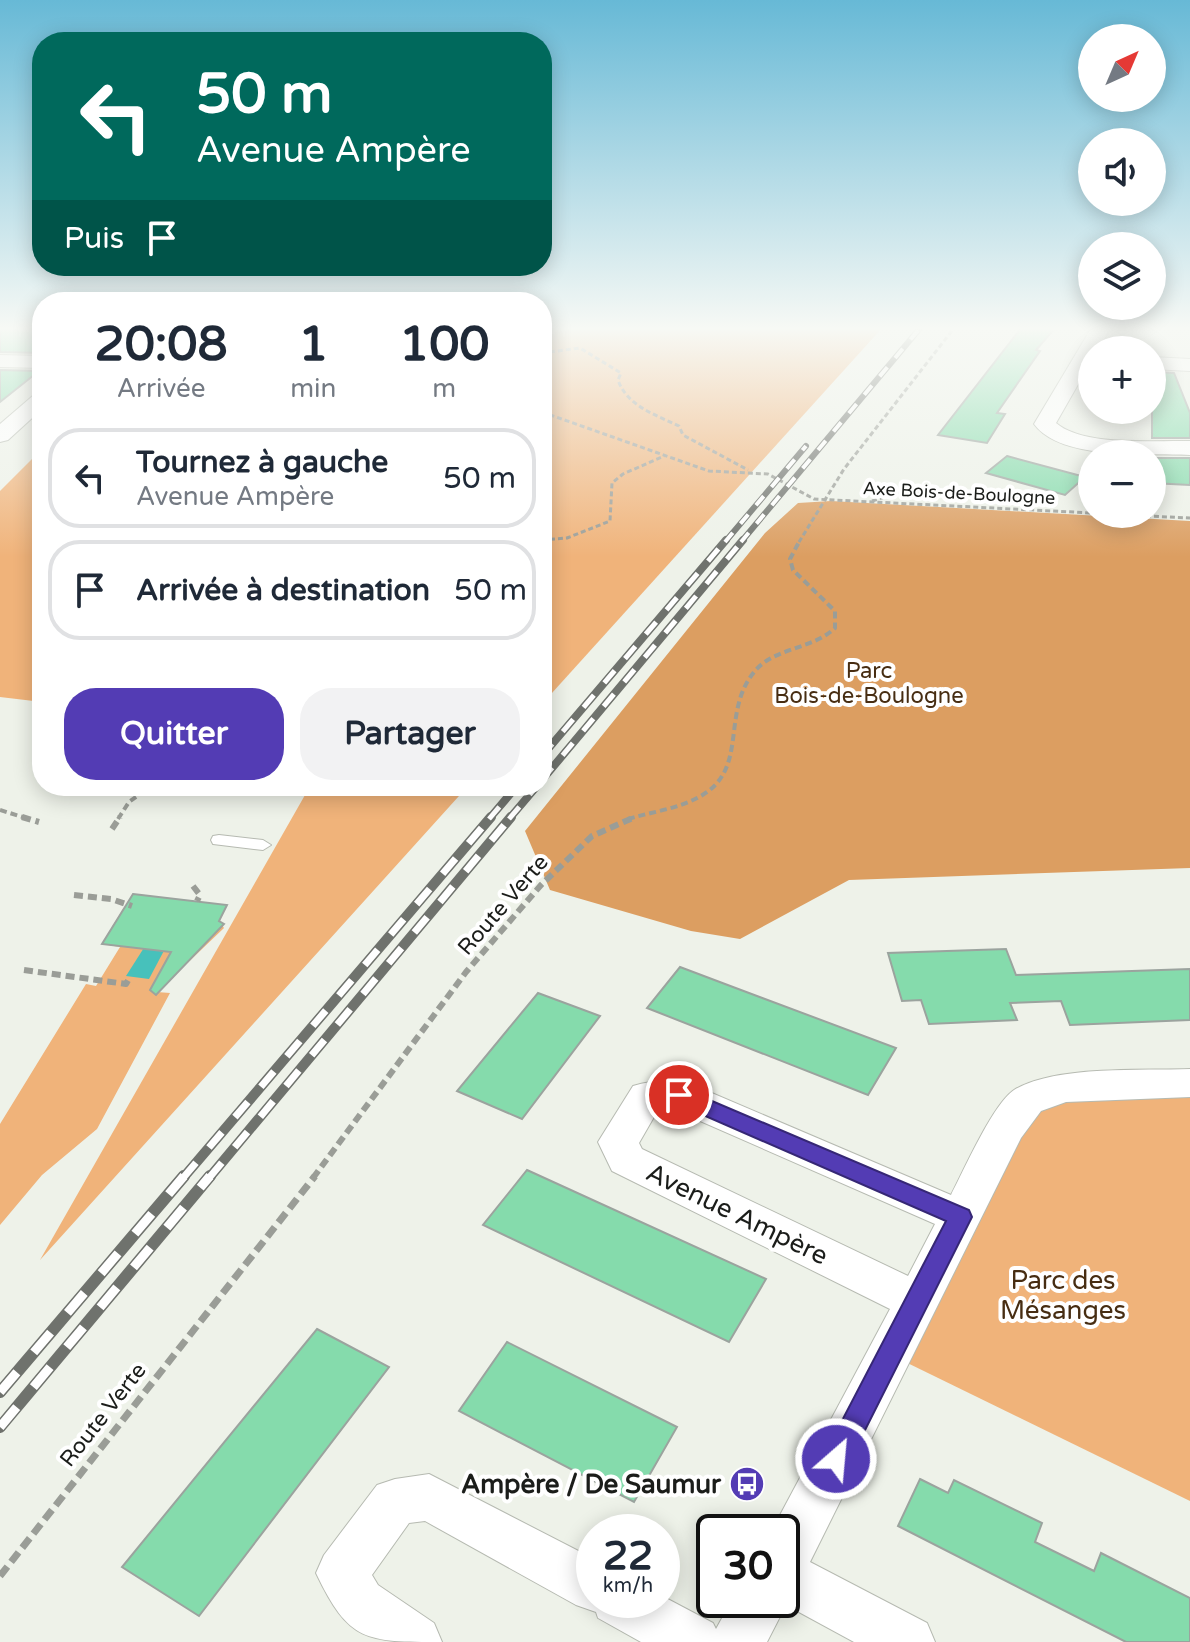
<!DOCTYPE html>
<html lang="fr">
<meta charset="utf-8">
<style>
:root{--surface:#fff;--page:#f2f2f3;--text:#1f2937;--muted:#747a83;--line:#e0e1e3;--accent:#533cb4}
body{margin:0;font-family:"Varela Round",sans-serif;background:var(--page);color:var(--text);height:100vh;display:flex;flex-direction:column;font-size:30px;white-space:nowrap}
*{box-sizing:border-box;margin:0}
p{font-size:26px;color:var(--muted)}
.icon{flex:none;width:44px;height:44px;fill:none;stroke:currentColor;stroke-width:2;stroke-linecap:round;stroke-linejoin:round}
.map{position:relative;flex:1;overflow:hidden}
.details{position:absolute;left:32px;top:292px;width:520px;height:504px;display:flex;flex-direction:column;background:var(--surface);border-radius:32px;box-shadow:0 4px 20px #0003}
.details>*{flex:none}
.top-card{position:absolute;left:32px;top:32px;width:520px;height:244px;border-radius:32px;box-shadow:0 4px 20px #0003;background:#00695c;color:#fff;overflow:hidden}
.needle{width:52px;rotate:44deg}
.fabs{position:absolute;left:1078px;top:24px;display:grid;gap:16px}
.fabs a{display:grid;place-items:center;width:88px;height:88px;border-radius:50%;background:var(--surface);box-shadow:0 4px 20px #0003;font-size:40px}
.speed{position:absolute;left:576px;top:1514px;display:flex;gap:16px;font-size:40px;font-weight:700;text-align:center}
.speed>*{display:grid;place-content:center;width:104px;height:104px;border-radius:50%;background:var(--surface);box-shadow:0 4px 20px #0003;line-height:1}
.speed small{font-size:20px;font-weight:400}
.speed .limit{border:4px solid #111;border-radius:12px;background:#fff;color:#111}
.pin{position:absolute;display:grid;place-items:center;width:68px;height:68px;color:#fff;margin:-34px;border:4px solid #fff;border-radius:50%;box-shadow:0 2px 8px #0007}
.me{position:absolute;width:88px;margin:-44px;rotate:27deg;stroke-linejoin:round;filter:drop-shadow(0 0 6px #0008)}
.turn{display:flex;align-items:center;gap:28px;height:168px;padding:0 32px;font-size:36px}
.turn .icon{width:104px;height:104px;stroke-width:2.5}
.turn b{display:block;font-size:56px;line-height:68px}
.then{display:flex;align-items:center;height:76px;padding:0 32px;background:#0003;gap:16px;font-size:30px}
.eta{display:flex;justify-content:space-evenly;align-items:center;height:136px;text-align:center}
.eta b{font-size:48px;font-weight:700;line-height:56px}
.cta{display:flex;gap:16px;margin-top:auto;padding:16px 32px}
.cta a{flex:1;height:92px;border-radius:32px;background:var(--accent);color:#fff;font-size:32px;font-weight:700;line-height:92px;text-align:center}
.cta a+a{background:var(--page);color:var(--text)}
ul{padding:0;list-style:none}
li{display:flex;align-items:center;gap:24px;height:100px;margin:0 16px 12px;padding:0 16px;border:4px solid var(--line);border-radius:32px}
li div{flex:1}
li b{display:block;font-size:30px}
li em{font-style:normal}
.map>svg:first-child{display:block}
.green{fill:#f0b37a}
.forest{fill:#dc9e61}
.water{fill:#47c1bb}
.building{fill:#85dbac;stroke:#9ba39e;stroke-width:2}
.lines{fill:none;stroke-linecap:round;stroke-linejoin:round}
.lane-casing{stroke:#b6bab1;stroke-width:2}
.street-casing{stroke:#b6bab1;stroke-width:2}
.path-far3{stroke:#9a9d97;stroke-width:3;stroke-dasharray:5 3;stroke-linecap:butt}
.path-far2{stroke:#9a9d97;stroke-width:4;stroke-dasharray:7 4;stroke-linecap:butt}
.path-far1{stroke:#9a9d97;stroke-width:6;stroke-dasharray:9 5;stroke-linecap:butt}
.path{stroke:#9a9d97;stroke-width:7;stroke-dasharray:12 6;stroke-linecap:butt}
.lane{fill:#fff;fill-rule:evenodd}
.street{fill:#fff;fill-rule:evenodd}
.rail-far3-casing{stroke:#6f726d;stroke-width:6}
.rail-far2-casing{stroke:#6f726d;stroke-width:8}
.rail-far1-casing{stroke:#6f726d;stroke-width:10}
.rail-casing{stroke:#6f726d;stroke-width:12}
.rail-far3{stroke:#fff;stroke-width:4;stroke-dasharray:12;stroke-linecap:butt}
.rail-far2{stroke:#fff;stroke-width:5;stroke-dasharray:16;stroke-linecap:butt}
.rail-far1{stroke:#fff;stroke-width:7;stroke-dasharray:20;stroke-linecap:butt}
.rail{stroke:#fff;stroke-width:9;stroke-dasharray:26;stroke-linecap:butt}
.route{fill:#533cb4;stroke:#362775;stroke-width:2}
.labels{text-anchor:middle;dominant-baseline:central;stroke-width:8;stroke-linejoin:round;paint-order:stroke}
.far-street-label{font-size:18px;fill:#1b1d1a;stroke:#fff}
.park-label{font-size:22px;fill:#472d12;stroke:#fff}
.street-label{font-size:22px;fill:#1b1d1a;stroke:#fff}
.near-street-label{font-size:26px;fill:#1b1d1a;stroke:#fff}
.near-park-label{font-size:26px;fill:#472d12;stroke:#fff}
.near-poi-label{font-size:26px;font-weight:bold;fill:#1b1d1a;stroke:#fff;text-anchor:end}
</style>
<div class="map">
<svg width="1190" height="1642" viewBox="0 0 1190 1642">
<rect width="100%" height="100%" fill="#eef2e9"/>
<g class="green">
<path d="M 542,327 L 883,327 L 542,704 Z"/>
<path d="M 42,449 L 42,702 L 0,697 L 0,491 Z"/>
<path d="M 179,786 L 468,786 L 40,1260 L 305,795 Z"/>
<path d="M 133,894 L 227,905 L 219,921 L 224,928 L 157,992 L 170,993 L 97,1129 L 42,1175 L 0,1225 L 0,1124 L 86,984 L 96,986 L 120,947 L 102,944 L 123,909 L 127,910 L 134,903 L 129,901 Z"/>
<path d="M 1190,1083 L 1190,1501 L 889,1354 L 1027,1101 Z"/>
</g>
<path class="forest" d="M 831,501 L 1190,521 L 1190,868 L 849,880 L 740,939 L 691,931 L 550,890 L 525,831 L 765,533 L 798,503 Z"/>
<path class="water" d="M 147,943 L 167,945 L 149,979 L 126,976 Z"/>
<g class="building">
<path d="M 0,327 L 42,327 L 42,353 L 0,352 Z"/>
<path d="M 1022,327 L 1056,327 L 1036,350 L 1040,351 L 997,413 L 1005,414 L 987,443 L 938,435 Z"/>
<path d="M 0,370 L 39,371 L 0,402 Z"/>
<path d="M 1152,372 L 1174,373 L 1190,413 L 1190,438 L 1152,438 Z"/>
<path d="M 1007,456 L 1085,477 L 1065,495 L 986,473 Z"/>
<path d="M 1152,458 L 1190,458 L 1190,485 L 1152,483 Z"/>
<path d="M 133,894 L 227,905 L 219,921 L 224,924 L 156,995 L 150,990 L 171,952 L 102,944 Z"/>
<path d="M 1006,949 L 1016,975 L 1190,969 L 1190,1020 L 1070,1025 L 1061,1001 L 1010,1003 L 1017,1020 L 929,1024 L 921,1000 L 902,1001 L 888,953 Z"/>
<path d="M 680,967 L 733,987 L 896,1048 L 868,1095 L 647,1008 Z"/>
<path d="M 538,993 L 600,1016 L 522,1119 L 457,1091 Z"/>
<path d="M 527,1170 L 766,1279 L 729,1342 L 483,1225 Z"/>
<path d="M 317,1329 L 389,1367 L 199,1616 L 122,1567 Z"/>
<path d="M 507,1342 L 677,1427 L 634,1502 L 459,1411 Z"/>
<path d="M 920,1479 L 948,1493 L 954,1480 L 1042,1523 L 1035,1542 L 1094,1571 L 1101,1553 L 1190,1598 L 1190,1642 L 1126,1642 L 898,1526 Z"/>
</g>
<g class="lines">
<g class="lane-casing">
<path id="lane" d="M 219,835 L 263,840 L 271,845 L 263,850 L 213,844 L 211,840 L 213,836 Z"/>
</g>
<g class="street-casing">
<g id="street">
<path d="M 1092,327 L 1111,327 L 1098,350 L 1092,350 L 1092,360 L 1056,423 C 1084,447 1154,440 1190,441 L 1190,455 C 1149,453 1061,461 1034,424 Z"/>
<path d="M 0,355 L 42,356 L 42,368 L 0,367 Z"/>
<path d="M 1152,357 L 1190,359 L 1190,371 L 1152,369 Z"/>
<path d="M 42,392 L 42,409 L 8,440 L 0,442 L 0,424 L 35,394 Z"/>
<path d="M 1190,1069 L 1190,1097 L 1066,1102 L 1041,1111 L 1021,1138 L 810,1562 L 927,1623 L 935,1642 L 854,1642 L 786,1605 L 767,1642 L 641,1642 L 598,1618 L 596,1612 L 576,1605 L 425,1521 L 409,1523 L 372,1575 L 378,1585 L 434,1623 L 442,1642 C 365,1642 349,1642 316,1573 L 324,1555 L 377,1485 L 395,1479 L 429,1474 L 594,1559 L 594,1600 L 662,1600 L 662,1596 L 713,1623 L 716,1629 L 732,1600 L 782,1600 L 782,1532 L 771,1532 L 890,1309 L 612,1171 L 598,1142 L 633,1086 C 653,1080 673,1079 693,1085 L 951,1195 C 964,1170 993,1104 1014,1090 C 1055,1065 1142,1071 1190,1069 ZM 658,1110 L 675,1110 L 935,1224 L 908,1276 L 642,1149 L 639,1143 Z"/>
</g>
</g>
<g class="path-far3">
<path d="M 542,353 L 580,348 L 621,373 L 618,380 C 627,406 656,415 679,426 L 683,435 L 748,470"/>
<path d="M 542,412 L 709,471 L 768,474 L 814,499 L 1092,513"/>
<path d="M 872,501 L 925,485"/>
<path d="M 1106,514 L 1190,518"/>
<path d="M 542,540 L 567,538 L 610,521 L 612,483 L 623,474 L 664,456"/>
<path d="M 799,542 L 844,469 L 955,327"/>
</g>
<g class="path-far2">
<path d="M 542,540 L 546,540"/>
<path d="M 0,810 L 29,819"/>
<path d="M 118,819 L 129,802 L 151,786"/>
<path d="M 628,819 C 651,812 677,809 699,797 C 750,770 720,714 754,672 C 774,647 812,650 835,628 L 835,611 L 793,570 L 790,559 L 800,540"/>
</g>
<g class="path-far1">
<path d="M 22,817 L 39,822"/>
<path d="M 112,829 L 120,817"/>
<path d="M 193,886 L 200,895 L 197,901"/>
<path d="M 74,895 L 111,899 L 132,906"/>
<path d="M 24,970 L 126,984 L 130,977"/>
<path d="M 313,1178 L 466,972 L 541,885 L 592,836 L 635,817"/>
</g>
<path class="path" d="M 0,1576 L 315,1176"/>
<use href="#lane" class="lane"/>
<use href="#street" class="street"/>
<g class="rail-far3-casing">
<g id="rail-far3">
<path d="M 725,542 L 806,446"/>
<path d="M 741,542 L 921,327"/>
</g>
</g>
<g class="rail-far2-casing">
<g id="rail-far2">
<path d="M 542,756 L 726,540"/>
<path d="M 542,780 L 743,540"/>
<path d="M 489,819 L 517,786"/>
<path d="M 509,819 L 537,786"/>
</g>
</g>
<g class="rail-far1-casing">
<g id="rail-far1">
<path d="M 183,1178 L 491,817"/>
<path d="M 209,1178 L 511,817"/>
</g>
</g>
<g class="rail-casing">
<g id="rail">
<path d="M 0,1392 L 184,1176"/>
<path d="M 0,1427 L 210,1176"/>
</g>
</g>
<use href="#rail-far3" class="rail-far3"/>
<use href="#rail-far2" class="rail-far2"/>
<use href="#rail-far1" class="rail-far1"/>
<use href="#rail" class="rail"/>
</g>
<linearGradient id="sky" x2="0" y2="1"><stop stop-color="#67b9d6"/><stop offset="0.59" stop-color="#f7f9f5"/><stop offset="1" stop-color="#f7f9f5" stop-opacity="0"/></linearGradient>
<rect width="1190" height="557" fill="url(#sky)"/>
<path class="route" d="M 679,1087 L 969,1210 L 972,1217 L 846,1468 L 836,1472 L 826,1468 L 822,1459 L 946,1221 L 671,1101 L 668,1095 L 671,1089 Z"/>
<defs>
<g id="bus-disc" transform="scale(1.8)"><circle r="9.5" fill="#533cb4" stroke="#fff"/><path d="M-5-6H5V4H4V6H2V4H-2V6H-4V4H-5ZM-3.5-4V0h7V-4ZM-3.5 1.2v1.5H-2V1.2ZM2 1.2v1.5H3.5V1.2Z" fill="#fff"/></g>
</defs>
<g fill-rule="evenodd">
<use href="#bus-disc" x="747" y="1484"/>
</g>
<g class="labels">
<g class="far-street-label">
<text transform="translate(959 493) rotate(3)">Axe Bois-de-Boulogne</text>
</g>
<g class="park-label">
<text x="869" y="671">Parc<tspan x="869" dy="25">Bois-de-Boulogne</tspan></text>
</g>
<g class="street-label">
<text transform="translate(503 905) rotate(-49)">Route Verte</text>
<text transform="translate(103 1415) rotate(-52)">Route Verte</text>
</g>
<g class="near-street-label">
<text transform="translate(737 1214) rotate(26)">Avenue Ampère</text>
</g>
<g class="near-park-label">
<text x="1063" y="1280">Parc des<tspan x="1063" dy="30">Mésanges</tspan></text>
</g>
<g class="near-poi-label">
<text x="721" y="1484">Ampère / De Saumur</text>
</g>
</g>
</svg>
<div class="fabs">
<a><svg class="needle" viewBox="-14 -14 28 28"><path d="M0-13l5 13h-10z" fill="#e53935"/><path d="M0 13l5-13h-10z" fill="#747a83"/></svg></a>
<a><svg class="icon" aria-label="sound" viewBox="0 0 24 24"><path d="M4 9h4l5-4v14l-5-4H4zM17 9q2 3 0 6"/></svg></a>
<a><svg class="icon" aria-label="layers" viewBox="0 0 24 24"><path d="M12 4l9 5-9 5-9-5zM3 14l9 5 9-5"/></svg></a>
<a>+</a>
<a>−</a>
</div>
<div class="speed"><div>22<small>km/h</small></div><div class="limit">30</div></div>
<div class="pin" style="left:679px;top:1095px;background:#d93025"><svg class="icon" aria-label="arrive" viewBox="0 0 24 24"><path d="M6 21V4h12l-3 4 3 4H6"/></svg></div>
<svg class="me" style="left:836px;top:1459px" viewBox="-20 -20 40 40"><circle r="17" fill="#533cb4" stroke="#fff" stroke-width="3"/><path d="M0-11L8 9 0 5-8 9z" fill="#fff"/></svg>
<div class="top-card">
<div class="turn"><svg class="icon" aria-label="left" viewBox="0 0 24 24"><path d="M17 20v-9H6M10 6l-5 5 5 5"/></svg><div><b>50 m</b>Avenue Ampère</div></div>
<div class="then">Puis<svg class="icon" aria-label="arrive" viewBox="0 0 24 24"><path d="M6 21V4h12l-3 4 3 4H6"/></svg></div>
</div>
<section class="details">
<div class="eta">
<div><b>20:08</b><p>Arrivée</p></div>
<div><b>1</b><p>min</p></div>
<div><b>100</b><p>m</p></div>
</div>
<ul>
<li><svg class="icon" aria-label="left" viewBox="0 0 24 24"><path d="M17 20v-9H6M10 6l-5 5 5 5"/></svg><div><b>Tournez à gauche</b><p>Avenue Ampère</p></div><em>50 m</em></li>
<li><svg class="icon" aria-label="arrive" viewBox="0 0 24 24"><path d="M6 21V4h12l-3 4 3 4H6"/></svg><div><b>Arrivée à destination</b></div><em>50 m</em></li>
</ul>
<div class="cta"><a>Quitter</a><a>Partager</a></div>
</section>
</div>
